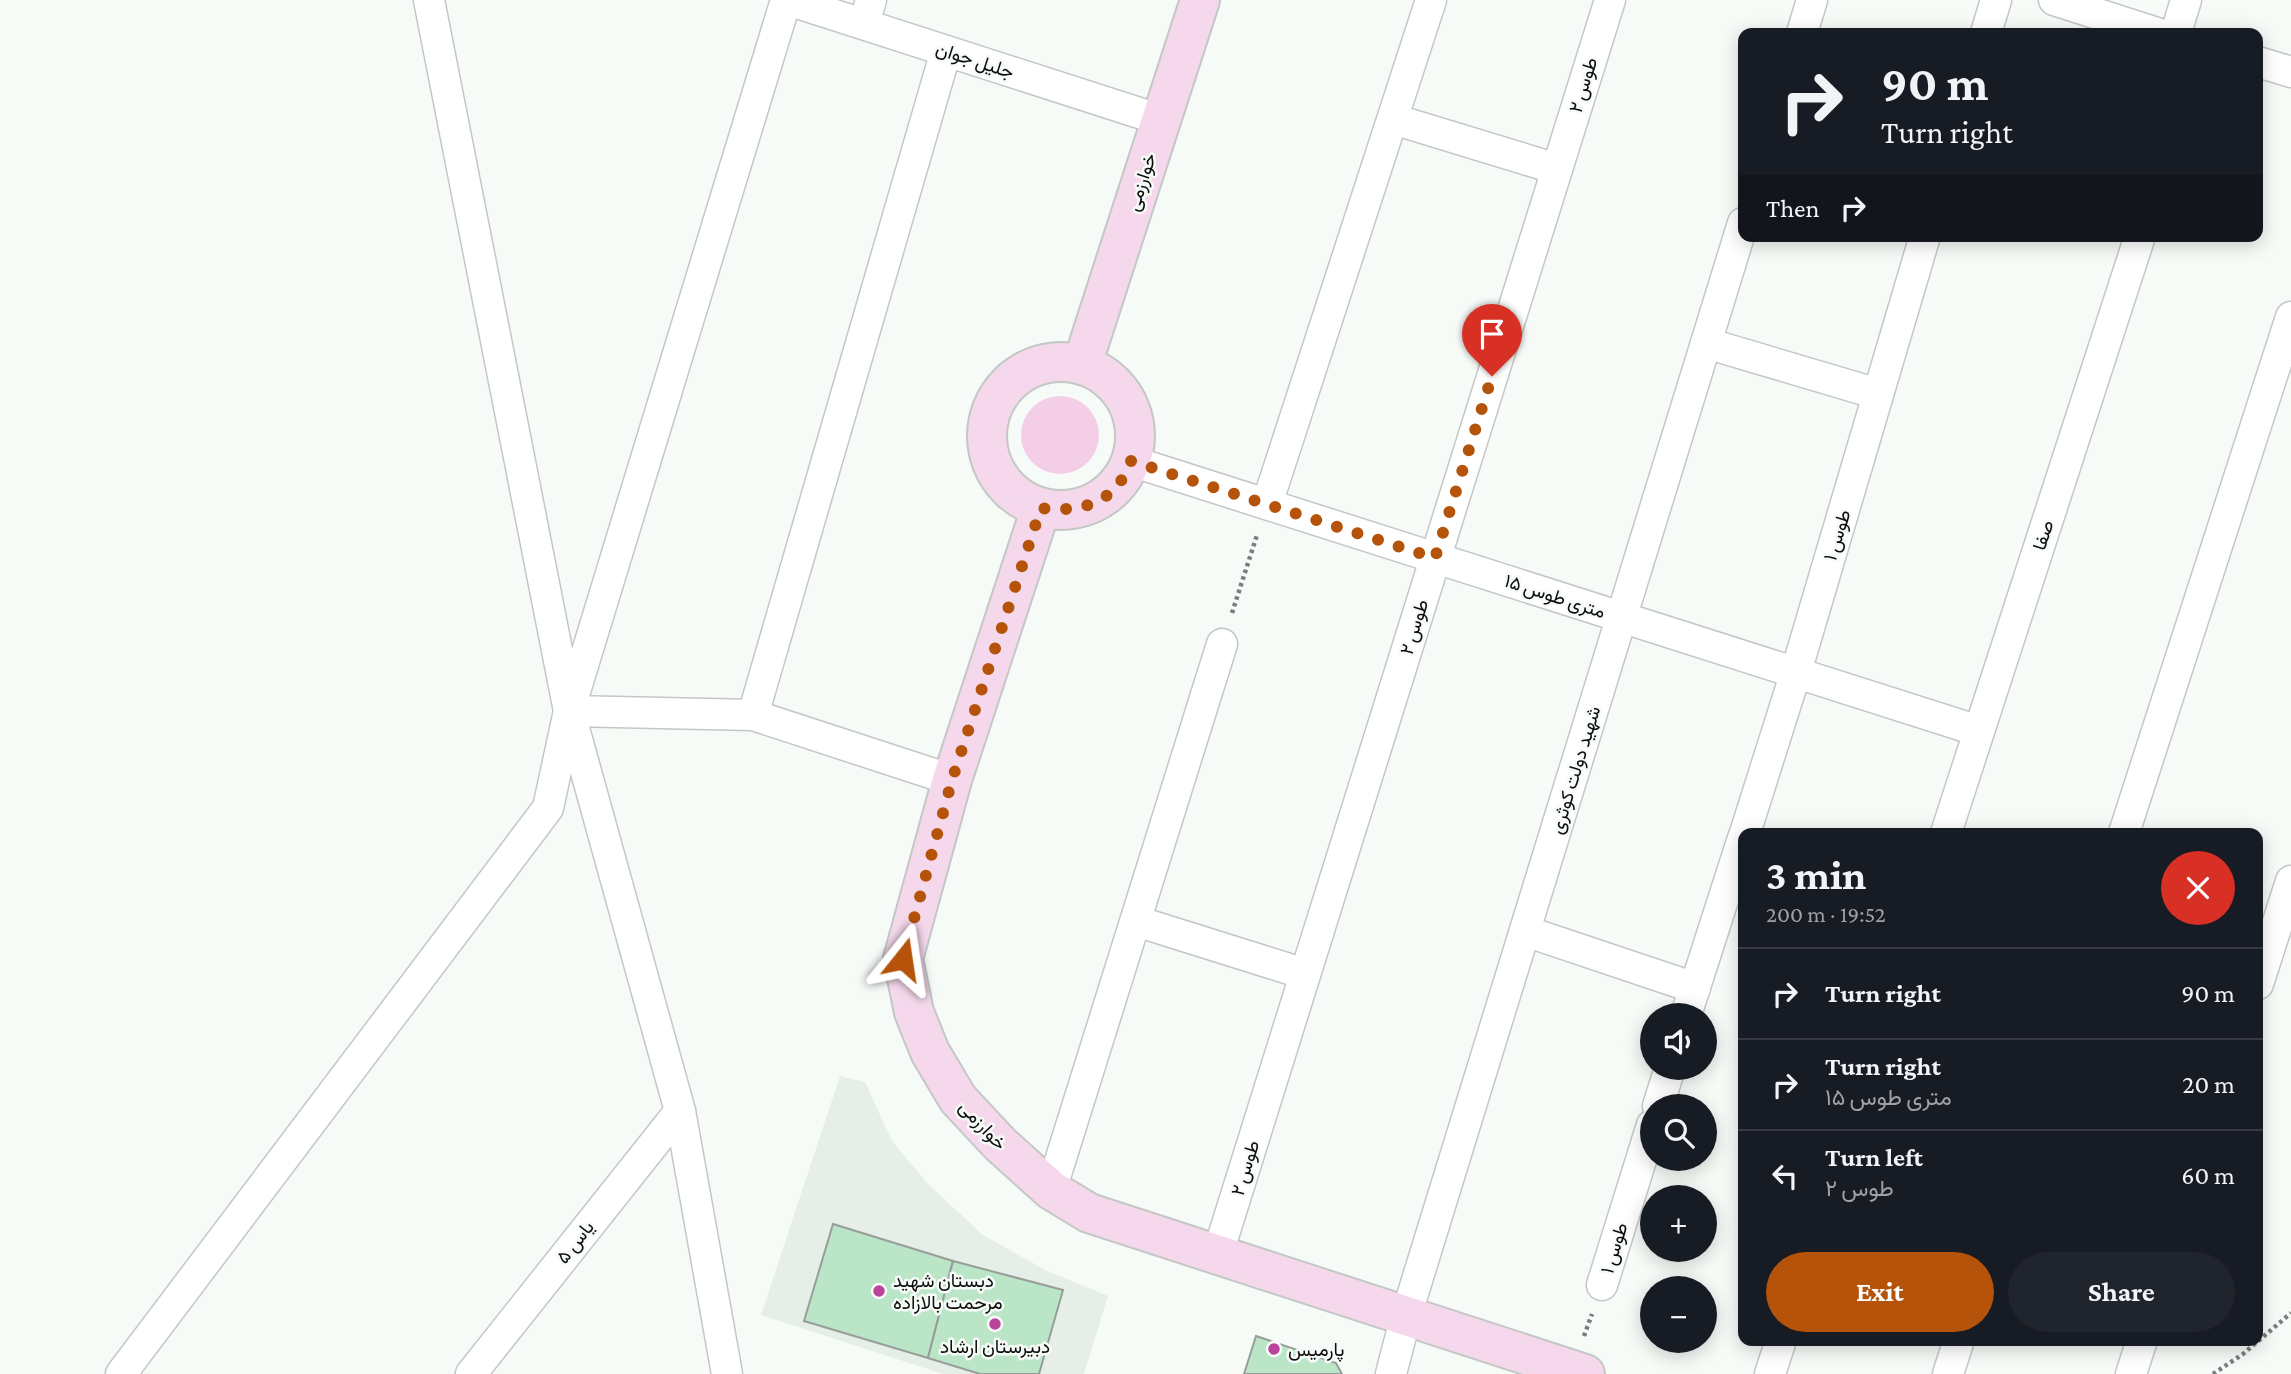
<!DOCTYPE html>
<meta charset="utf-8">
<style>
:root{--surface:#171b24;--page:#20242c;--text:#f1f3f6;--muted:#9ea1a6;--line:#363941;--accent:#b45309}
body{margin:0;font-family:"Crimson Pro",Vazirmatn,serif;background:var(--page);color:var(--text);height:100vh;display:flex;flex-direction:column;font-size:26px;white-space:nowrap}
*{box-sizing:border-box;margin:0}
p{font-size:23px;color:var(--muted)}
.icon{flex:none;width:38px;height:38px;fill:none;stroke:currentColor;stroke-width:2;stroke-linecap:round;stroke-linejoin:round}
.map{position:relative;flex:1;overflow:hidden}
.details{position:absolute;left:1738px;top:828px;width:525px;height:518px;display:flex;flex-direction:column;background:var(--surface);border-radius:14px;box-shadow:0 4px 18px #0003}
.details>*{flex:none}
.hud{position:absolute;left:1738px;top:28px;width:525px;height:214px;border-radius:14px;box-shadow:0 4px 18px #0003;background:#171b24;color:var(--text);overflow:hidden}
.buttons{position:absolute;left:1640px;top:1003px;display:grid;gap:14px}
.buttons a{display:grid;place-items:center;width:77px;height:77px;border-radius:50%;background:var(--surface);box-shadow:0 4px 18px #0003;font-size:35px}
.pin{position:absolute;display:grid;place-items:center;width:60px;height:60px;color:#fff;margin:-72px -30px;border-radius:50% 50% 50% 0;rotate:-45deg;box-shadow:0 0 7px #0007}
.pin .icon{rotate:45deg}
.me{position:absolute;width:77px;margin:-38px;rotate:15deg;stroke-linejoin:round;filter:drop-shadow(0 0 5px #0008)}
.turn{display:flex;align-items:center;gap:24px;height:147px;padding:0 28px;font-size:32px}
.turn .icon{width:91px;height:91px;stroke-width:2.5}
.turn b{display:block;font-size:49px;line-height:60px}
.then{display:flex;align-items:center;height:66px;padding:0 28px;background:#0003;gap:14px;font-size:26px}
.round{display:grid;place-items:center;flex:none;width:74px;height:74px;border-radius:37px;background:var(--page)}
.overview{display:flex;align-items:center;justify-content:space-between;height:119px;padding:0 28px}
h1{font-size:42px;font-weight:700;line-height:52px}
.cta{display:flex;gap:14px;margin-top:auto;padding:14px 28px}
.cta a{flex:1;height:80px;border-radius:42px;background:var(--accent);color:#fff;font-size:28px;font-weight:700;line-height:80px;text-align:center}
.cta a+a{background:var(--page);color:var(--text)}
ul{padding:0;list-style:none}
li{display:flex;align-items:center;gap:21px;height:91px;padding:0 28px;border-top:2px solid var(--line)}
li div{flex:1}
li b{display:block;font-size:26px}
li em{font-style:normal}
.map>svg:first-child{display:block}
.built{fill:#e5efe8}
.grass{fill:#f4cde6}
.building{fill:#bae6c7;stroke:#999d9a;stroke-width:2}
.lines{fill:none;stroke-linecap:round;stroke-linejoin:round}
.street-casing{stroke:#c4c8c5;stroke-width:33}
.secondary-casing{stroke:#c4c8c5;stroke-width:42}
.path{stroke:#7c7e7c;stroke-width:4.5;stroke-dasharray:3.5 3.5;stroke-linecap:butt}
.street{stroke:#fff;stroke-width:30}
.secondary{stroke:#f5d8ec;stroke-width:38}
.route{stroke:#b45309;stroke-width:12;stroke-dasharray:0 21.6}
.poi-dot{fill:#ba449a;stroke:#f7fbf8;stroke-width:2.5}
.labels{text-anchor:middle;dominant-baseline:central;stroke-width:5;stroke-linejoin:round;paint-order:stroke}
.street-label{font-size:19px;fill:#0c0d0c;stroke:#f7fbf8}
.poi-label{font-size:19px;fill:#0c0d0c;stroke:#f7fbf8;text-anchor:start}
</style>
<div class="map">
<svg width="2291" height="1374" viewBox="0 0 2291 1374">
<rect width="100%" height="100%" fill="#f7fbf8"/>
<path class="built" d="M 840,1076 L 865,1082 L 892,1141 L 927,1183 L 983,1235 L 1047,1271 L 1108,1296 L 1084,1374 L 943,1374 L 761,1315 Z"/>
<circle class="grass" cx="1060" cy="435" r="39"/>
<g class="building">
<path d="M 833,1224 L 953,1261 L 928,1358 L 804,1321 Z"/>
<path d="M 953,1261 L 1063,1290 L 1039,1374 L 980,1374 L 928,1358 Z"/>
<path d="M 1256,1336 L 1336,1363 L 1342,1374 L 1244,1374 Z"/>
</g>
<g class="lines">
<g class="street-casing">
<g id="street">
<path d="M 429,0 L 569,711 L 753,715 L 952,780"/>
<path d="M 788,0 L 1161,120"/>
<path d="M 2054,0 L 2157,33"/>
<path d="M 864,24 L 871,0"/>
<path d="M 1802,33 L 1812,0"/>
<path d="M 1986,33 L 1996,0"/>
<path d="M 2176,33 L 2186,0"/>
<path d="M 2258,62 L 2291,72"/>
<path d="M 1393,119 L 1557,169"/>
<path d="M 1706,343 L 1878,394"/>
<path d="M 1131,461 L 1979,731"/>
<path d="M 1267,504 L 1431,0"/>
<path d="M 570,714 L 680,1111 L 727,1374"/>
<path d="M 753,715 L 946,51"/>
<path d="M 1745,833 L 1796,672 L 1925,236"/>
<path d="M 1946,833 L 2140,236"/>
<path d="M 2124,833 L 2291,317"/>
<path d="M 1136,921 L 1305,974"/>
<path d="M 1525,931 L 1695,988"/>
<path d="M 2258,984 L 2291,881"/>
<path d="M 1686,1015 L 1743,838"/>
<path d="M 1658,1106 L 1670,1068"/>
<path d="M 1051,1190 L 1222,644"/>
<path d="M 1218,1253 L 1610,0"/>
<path d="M 1602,1285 L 1652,1125"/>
<path d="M 121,1374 L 548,808 L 569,711 L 786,0"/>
<path d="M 471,1374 L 680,1111"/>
<path d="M 1391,1374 L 1406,1316 L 1743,223"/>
<path d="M 1770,1374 L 1781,1340"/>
<path d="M 1948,1374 L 1959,1340"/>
<path d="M 2131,1374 L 2142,1340"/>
</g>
</g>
<g class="secondary-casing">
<g id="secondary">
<circle cx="1061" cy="436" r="74"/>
<path d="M 1082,365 L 1200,0"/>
<path d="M 1041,508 L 952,780 L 903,959 L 914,1012 L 930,1052 L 958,1099 L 1000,1144 L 1051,1190 L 1089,1213 L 1585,1374"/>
</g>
</g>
<g class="path">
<path d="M 1232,613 L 1257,535"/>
<path d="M 1584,1336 L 1592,1314"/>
<path d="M 2213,1374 L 2243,1354 L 2291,1313"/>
</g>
<use href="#street" class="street"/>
<use href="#secondary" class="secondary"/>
</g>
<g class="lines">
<path class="route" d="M 903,959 L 952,780 L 1041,508 C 1082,513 1116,503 1131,461 L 1435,558 L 1492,376"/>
</g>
<g class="poi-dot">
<circle cx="879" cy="1291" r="7"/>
<circle cx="995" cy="1324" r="7"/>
<circle cx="1274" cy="1349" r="7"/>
</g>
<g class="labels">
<g class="street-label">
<text transform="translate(975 60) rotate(18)">جلیل جوان</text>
<text transform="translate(1583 85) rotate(-73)">طوس ۲</text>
<text transform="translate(1141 182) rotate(-72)">خوارزمی</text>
<text transform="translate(1837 535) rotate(-73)">طوس ۱</text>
<text transform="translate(2043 535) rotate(-72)">صفا</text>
<text transform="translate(1555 596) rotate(18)">۱۵ متری طوس</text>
<text transform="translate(1414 627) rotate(-73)">طوس ۲</text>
<text transform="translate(1575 770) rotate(-73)">شهید دولت کوثری</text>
<text transform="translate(983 1125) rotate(47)">خوارزمی</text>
<text transform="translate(1245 1168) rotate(-73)">طوس ۲</text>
<text transform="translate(575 1242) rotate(-52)">یاس ۵</text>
<text transform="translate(1614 1248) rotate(-73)">طوس ۱</text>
</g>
<g class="poi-label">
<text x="893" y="1280">دبستان شهید<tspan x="893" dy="22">مرحمت بالازاده</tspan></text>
<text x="995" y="1346" text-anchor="middle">دبیرستان ارشاد</text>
<text x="1288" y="1349">پارمیس</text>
</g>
</g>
</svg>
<div class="buttons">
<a><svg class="icon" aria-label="sound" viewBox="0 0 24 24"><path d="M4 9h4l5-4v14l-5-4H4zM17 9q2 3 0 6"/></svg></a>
<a><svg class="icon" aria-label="search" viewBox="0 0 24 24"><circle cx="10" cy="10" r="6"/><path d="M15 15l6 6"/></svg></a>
<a>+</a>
<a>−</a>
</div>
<div class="pin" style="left:1492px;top:376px;background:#d93025"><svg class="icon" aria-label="arrive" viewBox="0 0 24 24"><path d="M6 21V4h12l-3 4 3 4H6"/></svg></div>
<svg class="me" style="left:903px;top:959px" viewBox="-20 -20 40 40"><path d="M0-17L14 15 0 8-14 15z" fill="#b45309" stroke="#fff" stroke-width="4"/></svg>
<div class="hud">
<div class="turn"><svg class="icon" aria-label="right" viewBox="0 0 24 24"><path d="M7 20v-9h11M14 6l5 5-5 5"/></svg><div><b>90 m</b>Turn right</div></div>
<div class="then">Then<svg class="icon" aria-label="right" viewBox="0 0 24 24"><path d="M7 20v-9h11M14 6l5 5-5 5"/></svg></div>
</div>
<section class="details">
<div class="overview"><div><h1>3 min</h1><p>200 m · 19:52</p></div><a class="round" style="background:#d93025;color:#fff"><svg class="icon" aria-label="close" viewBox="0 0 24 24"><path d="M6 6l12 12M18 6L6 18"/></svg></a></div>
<ul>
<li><svg class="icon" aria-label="right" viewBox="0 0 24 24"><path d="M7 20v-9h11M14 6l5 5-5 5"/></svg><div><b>Turn right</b></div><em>90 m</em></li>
<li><svg class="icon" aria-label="right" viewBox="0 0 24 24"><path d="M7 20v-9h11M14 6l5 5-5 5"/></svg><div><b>Turn right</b><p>۱۵ متری طوس</p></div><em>20 m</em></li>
<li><svg class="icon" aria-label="left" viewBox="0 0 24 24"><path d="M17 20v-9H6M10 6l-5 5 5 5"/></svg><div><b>Turn left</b><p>طوس ۲</p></div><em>60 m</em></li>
</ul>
<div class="cta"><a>Exit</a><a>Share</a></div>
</section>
</div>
